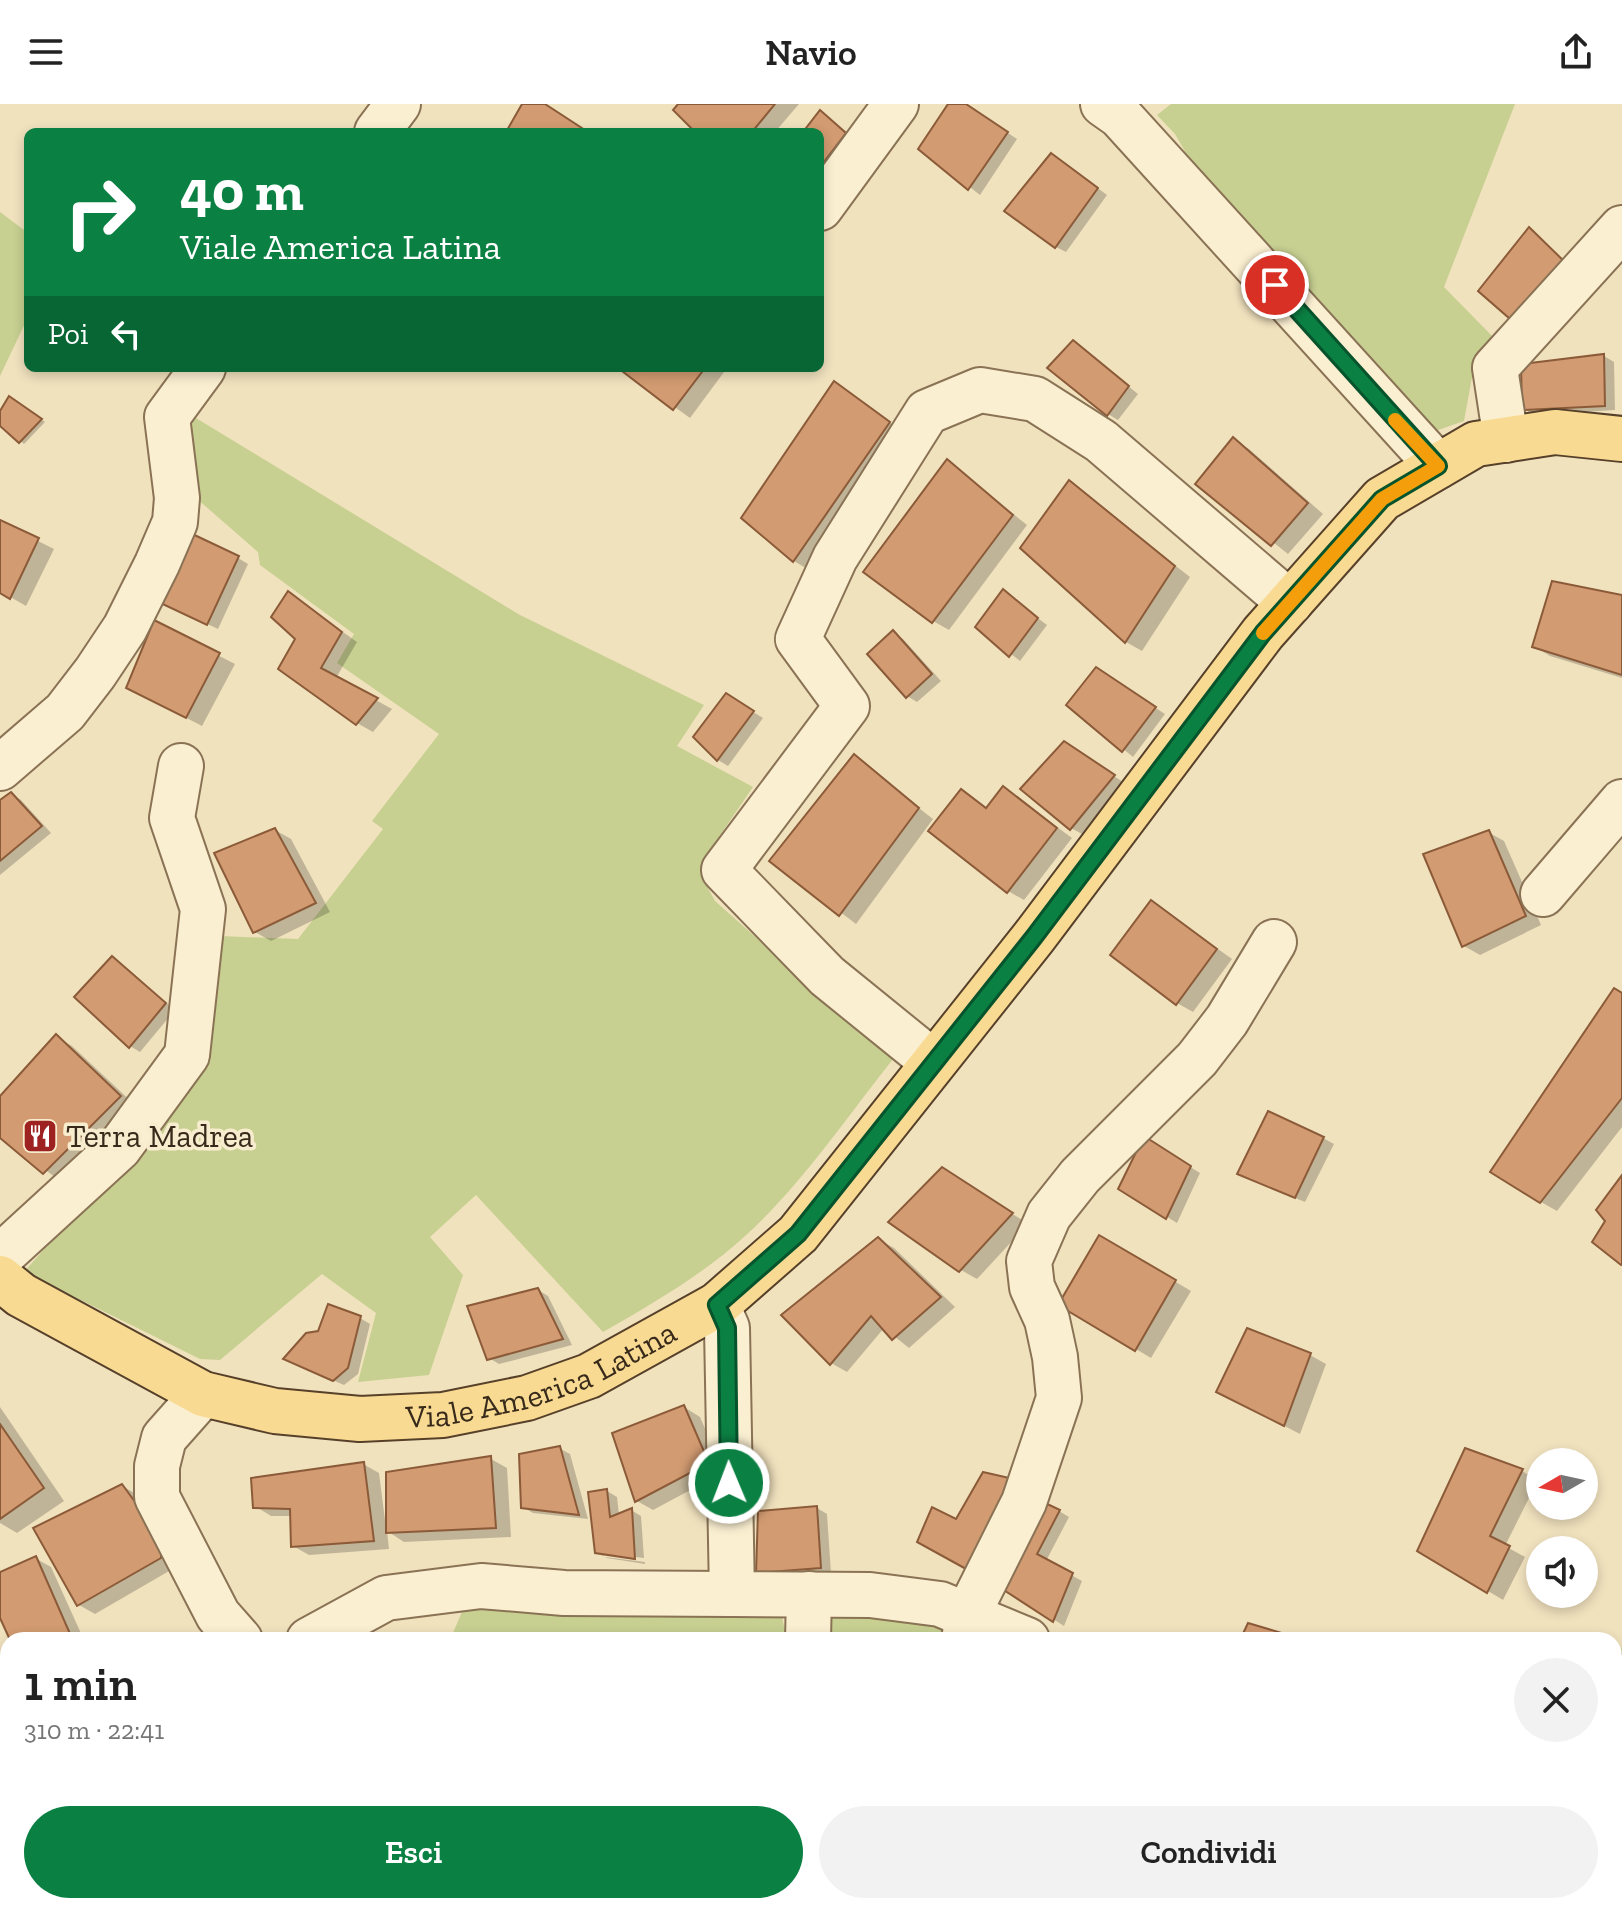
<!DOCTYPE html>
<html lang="it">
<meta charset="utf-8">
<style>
:root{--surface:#fff;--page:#f2f2f2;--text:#222;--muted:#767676;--accent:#0b8043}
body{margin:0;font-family:"Zilla Slab",serif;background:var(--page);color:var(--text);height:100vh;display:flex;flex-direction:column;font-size:30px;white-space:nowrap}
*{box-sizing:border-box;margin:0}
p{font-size:26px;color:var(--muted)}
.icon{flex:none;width:44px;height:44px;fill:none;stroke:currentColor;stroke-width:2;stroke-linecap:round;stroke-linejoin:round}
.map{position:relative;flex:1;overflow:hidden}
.panel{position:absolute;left:0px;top:1528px;width:1622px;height:282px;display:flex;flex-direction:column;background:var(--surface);border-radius:24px 24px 0 0;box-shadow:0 4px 12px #0003}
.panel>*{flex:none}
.banner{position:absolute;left:24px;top:24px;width:800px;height:244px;border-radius:12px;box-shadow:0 4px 12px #0003;background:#0b8043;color:#fff;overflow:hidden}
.needle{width:52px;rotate:261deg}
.controls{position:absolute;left:1526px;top:1344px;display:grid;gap:16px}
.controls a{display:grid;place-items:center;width:72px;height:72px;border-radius:50%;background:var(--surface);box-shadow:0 4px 12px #0003;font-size:40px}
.pin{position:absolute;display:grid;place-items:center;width:68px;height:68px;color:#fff;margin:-34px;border:4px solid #fff;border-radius:50%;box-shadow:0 2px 8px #0007}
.me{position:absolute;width:88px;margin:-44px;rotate:359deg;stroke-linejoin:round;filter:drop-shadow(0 0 6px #0008)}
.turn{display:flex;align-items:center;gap:28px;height:168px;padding:0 24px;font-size:36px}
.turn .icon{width:104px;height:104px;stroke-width:2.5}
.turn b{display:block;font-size:56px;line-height:68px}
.then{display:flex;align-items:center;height:76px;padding:0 24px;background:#0003;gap:16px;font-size:30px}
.round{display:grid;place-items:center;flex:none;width:84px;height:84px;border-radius:42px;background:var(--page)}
.summary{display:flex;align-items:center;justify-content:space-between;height:136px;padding:0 24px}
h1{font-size:48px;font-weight:600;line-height:60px}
.button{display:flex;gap:16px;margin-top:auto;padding:16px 24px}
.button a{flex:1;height:92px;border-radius:48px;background:var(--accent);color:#fff;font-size:32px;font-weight:600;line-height:92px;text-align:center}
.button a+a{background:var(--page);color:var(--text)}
header{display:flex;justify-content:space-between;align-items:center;height:104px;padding:0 24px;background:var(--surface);font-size:36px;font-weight:600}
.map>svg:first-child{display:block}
.green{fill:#c7d091}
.shadow{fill:#0003}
.building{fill:#d29b71;stroke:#8b5b39;stroke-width:2}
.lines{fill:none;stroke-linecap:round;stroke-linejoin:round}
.minor-casing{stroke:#8a7255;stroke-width:48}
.major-casing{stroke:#57402a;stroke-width:48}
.minor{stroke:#fbefd1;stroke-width:44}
.major{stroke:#f8da92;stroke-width:44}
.route-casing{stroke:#07532c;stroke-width:20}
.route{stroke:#0b8043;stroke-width:14}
.slow{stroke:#f59e0b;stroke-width:14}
.labels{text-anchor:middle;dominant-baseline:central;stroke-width:7;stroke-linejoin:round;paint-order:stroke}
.poi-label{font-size:32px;fill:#382a1b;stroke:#f8ecce;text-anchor:start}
.street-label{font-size:32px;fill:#382a1b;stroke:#f8ecce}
</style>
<header><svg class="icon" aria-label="menu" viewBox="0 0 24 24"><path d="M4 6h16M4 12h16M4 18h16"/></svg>Navio<svg class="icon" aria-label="share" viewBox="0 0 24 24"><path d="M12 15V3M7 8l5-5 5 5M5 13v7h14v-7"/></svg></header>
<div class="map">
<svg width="1622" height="1809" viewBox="0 0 1622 1809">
<rect width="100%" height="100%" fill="#f1e2be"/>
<g class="green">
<path d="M 1171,0 L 1515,0 L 1444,183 L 1496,236 L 1474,262 L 1464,317 L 1430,329 L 1198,70 L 1175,30 L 1157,11 Z"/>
<path d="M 0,108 L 28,129 L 28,213 L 0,272 Z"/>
<path d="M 186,308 L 520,511 L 704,601 L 677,642 L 753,683 L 714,740 L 704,777 L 715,797 L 893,955 C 848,1012 798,1085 744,1133 C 702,1171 652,1200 603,1228 L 476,1091 L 430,1133 L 463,1171 L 429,1271 L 358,1278 L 376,1209 L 322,1170 L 220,1256 L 200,1255 L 24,1168 L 196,972 L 220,832 L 298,835 L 383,725 L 372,717 L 439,630 L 337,559 L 354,530 L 260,461 L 258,448 L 188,387 Z"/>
<path d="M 467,1496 L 782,1513 L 787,1536 L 450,1536 Z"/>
<path d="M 824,1503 L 944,1517 L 943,1536 L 822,1536 Z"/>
<path d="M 1614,1541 L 1622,1545 L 1622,1809 L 1602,1809 L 1588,1802 L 1614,1802 Z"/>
<path d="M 23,1802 L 510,1802 L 508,1809 L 25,1809 Z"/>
</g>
<g class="shadow">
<path d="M 680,0 L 799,0 L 775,28 L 697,28 Z"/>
<path d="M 950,0 L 964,0 L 1017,35 L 980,91 L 921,45 Z"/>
<path d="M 821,8 L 855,36 L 820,82 L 820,28 L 805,28 Z"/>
<path d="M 1062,58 L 1107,91 L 1066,148 L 1056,143 Z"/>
<path d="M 1529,126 L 1580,171 L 1480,187 Z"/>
<path d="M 1073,238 L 1138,290 L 1118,316 L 1108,310 Z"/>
<path d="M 1604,252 L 1614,258 L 1615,306 L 1534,311 L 1524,305 Z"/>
<path d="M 621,264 L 727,264 L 690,314 Z"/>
<path d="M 850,289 L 904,329 L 809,466 L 794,457 Z"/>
<path d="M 10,295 L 45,318 L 24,340 L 0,320 L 0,311 Z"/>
<path d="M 1233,336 L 1249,345 L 1323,410 L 1288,450 L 1198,379 Z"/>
<path d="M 948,358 L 1027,421 L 949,526 L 933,517 Z"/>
<path d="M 1069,379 L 1190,473 L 1142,547 L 1126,538 L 1023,443 Z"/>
<path d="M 0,418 L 54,445 L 26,502 L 0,487 Z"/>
<path d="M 238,454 L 248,460 L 218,525 L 165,500 Z"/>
<path d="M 1003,488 L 1047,521 L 1020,557 L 978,523 Z"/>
<path d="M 288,489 L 357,538 L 336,574 L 392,605 L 373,628 L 357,619 L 298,535 Z"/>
<path d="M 1622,493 L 1622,574 L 1550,552 L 1534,542 Z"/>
<path d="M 155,519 L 235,560 L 202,622 L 144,592 Z"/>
<path d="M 893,529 L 903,535 L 941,577 L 917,598 L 907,592 Z"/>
<path d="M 1107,572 L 1165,610 L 1133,653 L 1069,600 Z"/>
<path d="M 737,598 L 763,614 L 728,662 L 718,656 Z"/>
<path d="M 1075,646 L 1123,678 L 1082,730 L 1071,724 Z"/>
<path d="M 854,653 L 933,715 L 856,820 L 772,756 Z"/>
<path d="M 1004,684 L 1072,734 L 1024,796 L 1008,787 L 961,688 L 987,704 Z"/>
<path d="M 11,690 L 21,696 L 51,729 L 0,771 L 0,699 Z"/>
<path d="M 275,726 L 291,735 L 330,808 L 271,837 L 255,828 Z"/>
<path d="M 1488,728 L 1504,737 L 1541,821 L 1480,851 L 1464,842 Z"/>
<path d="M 1152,798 L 1232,855 L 1193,908 L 1177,899 Z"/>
<path d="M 112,854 L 175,906 L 140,948 L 130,942 Z"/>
<path d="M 1622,891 L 1622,1023 L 1557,1107 L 1541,1098 Z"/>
<path d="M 56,933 L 72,942 L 136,1002 L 60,1077 L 0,1031 L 0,995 Z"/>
<path d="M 1323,1034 L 1334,1040 L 1305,1098 L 1249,1075 Z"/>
<path d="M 1145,1035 L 1200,1069 L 1177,1119 L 1120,1084 Z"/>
<path d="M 958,1074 L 1028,1120 L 977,1175 L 961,1166 Z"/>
<path d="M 1100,1133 L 1191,1187 L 1151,1254 L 1060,1200 Z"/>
<path d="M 878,1135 L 894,1144 L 955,1203 L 909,1244 L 884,1224 L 847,1268 L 831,1259 Z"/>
<path d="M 538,1186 L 548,1192 L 572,1241 L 499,1260 L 489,1254 Z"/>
<path d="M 360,1214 L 370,1220 L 358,1270 L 344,1281 L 296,1260 Z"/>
<path d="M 1310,1251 L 1326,1260 L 1300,1330 L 1234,1296 Z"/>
<path d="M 0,1303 L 64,1397 L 17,1429 L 0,1419 Z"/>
<path d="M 684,1303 L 700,1313 L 724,1368 L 653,1406 L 637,1397 L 614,1330 Z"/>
<path d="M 559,1344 L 570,1350 L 588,1415 L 533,1409 L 523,1403 Z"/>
<path d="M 491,1355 L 507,1364 L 511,1433 L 404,1438 L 387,1427 L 389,1445 L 309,1451 L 293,1442 L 292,1412 L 271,1412 L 255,1402 L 363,1360 L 379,1369 L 385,1416 L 388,1416 Z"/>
<path d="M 1522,1367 L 1538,1376 L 1505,1442 L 1525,1453 L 1503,1496 L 1420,1446 Z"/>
<path d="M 122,1382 L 138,1391 L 176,1463 L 95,1510 L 79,1501 Z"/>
<path d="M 607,1387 L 617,1393 L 619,1411 L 631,1406 L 641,1412 L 644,1454 L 604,1449 L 604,1452 L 597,1448 Z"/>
<path d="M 817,1404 L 827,1410 L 831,1469 L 768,1474 L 758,1468 Z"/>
<path d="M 1059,1407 L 1069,1413 L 1046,1457 L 1082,1477 L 1064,1522 L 999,1480 Z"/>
<path d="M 605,1453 L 645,1458 L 645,1460 L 607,1454 Z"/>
<path d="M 35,1454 L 51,1463 L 84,1536 L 12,1536 L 0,1509 L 0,1470 Z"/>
<path d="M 0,1799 L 7,1809 L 0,1809 Z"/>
<path d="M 624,1802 L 747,1802 L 746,1809 L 633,1808 Z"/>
</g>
<g class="building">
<path d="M 522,0 L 545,0 L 588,28 L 506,28 Z"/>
<path d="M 678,0 L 775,0 L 752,28 L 695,28 L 673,6 Z"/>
<path d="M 948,0 L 966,0 L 1008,28 L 968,86 L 918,45 Z"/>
<path d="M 820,6 L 846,29 L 820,63 L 820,28 L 803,28 Z"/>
<path d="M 1051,49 L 1098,84 L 1055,144 L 1004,107 Z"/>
<path d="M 1529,123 L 1571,164 L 1517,221 L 1478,187 Z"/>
<path d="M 1073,236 L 1129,282 L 1107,312 L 1047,264 Z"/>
<path d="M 1604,250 L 1605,302 L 1522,306 L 1521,260 Z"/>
<path d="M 618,264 L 705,264 L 673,306 Z"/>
<path d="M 834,277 L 890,318 L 793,458 L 741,414 Z"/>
<path d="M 9,292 L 42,315 L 19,339 L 0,322 L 0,307 Z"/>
<path d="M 1233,333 L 1308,399 L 1271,442 L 1195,380 Z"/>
<path d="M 947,355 L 1013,411 L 932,519 L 863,468 Z"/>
<path d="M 1069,376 L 1175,462 L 1125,539 L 1020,444 Z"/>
<path d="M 0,416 L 39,434 L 10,495 L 0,489 Z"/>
<path d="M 186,427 L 239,452 L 207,521 L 152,495 Z"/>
<path d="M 1552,477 L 1622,491 L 1622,571 L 1532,543 Z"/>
<path d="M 1003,485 L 1038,514 L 1009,553 L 975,523 Z"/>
<path d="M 288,487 L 342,528 L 321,564 L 378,594 L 356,621 L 278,565 L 295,535 L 271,513 Z"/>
<path d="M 154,516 L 220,549 L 186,614 L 126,584 Z"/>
<path d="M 893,526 L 932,570 L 906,594 L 867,550 Z"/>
<path d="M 1096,563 L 1156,603 L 1122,648 L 1066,601 Z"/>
<path d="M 726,589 L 754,607 L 717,657 L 693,633 Z"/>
<path d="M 1064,637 L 1115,671 L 1070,726 L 1020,685 Z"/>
<path d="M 854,650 L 919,704 L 839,812 L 769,757 Z"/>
<path d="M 1003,682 L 1057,724 L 1007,789 L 928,727 L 961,685 L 986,704 Z"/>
<path d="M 11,688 L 42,722 L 0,757 L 0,696 Z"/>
<path d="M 275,724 L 316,799 L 253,829 L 214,749 Z"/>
<path d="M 1489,726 L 1526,812 L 1462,843 L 1423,750 Z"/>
<path d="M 1151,796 L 1217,845 L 1176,901 L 1110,851 Z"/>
<path d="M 112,852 L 166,899 L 129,944 L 74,893 Z"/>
<path d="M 1614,884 L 1622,889 L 1622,994 L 1540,1099 L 1490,1068 Z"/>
<path d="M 56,930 L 121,992 L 43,1070 L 0,1034 L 0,992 Z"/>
<path d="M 1268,1007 L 1324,1033 L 1295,1094 L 1237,1070 Z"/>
<path d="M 1144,1032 L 1191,1062 L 1166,1115 L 1118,1085 Z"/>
<path d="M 942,1063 L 1013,1109 L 959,1168 L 888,1118 Z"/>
<path d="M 1622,1071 L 1622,1160 L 1621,1161 L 1592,1138 L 1605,1117 L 1596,1106 Z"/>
<path d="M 1099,1131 L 1176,1176 L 1135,1247 L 1058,1201 Z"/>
<path d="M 878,1133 L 941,1193 L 892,1236 L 871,1212 L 830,1261 L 781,1211 Z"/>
<path d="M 538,1184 L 563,1235 L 487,1256 L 467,1202 Z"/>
<path d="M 328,1200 L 361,1212 L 348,1264 L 333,1277 L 283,1255 L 306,1229 L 318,1227 Z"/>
<path d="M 1247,1224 L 1311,1249 L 1284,1322 L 1216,1288 Z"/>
<path d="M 684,1301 L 709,1359 L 635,1398 L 612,1329 Z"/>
<path d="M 0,1320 L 44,1384 L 0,1415 Z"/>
<path d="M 560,1342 L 579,1411 L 521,1404 L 519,1350 Z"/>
<path d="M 1465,1344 L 1523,1365 L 1490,1432 L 1510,1442 L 1487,1489 L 1417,1447 Z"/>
<path d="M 491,1352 L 496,1424 L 386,1429 L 386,1368 Z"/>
<path d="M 364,1358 L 374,1437 L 291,1443 L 290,1405 L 253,1404 L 251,1374 Z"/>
<path d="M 983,1368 L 1022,1377 L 977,1471 L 917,1438 L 932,1403 L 956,1415 Z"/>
<path d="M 122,1380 L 162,1435 L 161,1454 L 77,1502 L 33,1424 Z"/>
<path d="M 607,1385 L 610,1413 L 632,1404 L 635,1455 L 595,1449 L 588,1388 Z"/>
<path d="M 1043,1398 L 1060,1406 L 1037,1450 L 1073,1469 L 1053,1518 L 996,1481 Z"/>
<path d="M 817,1402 L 821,1464 L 756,1469 L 758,1407 Z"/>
<path d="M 36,1452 L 71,1532 L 63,1536 L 10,1536 L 0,1514 L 0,1468 Z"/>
<path d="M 1248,1519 L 1305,1536 L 1240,1536 Z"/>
<path d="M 1615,1546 L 1622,1550 L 1622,1597 L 1614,1593 Z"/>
<path d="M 669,1802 L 730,1802 L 730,1809 L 668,1809 Z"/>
<path d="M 888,1802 L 946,1802 L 946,1809 L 887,1809 Z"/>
<path d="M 1326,1802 L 1370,1802 L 1367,1809 L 1338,1809 Z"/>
</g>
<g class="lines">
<g class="minor-casing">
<g id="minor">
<path d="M 1103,0 L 1120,12 L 1438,362"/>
<path d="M 377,28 L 398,0"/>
<path d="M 820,104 L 896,0"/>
<path d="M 1506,336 L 1495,264 L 1622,124"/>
<path d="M 0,664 L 65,608 L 95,569 L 125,524 L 157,460 L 175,418 L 177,394 L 167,313 L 203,264"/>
<path d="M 1543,790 L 1622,698"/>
<path d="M 933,958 L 827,872 L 724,766 L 847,602 L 798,535 L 835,454 L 927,308 L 980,286 L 1035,295 L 1101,337 L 1290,499"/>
<path d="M 0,1153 L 119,1044 L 187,951 L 203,805 L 172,714 L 181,662"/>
<path d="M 717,1201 L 727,1224 L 732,1490 L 870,1491 L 940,1500 L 1027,1536"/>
<path d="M 203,1290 L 164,1334 L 157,1362 L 157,1393 L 218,1511 L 240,1536"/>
<path d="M 309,1536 L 386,1494 L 481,1482 L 564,1489 L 732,1490"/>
<path d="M 808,1536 L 809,1490"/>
<path d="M 964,1536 L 968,1510 L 1024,1398 L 1059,1294 L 1055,1253 L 1047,1216 L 1032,1183 L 1029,1157 L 1049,1111 L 1080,1072 L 1197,955 L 1227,916 L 1274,838"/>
<path d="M 0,1677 L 8,1673"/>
<path d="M 968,1802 L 970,1809"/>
<path d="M 1302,1802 L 1305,1809"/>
<path d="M 1554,1802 L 1567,1809"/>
<path d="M 799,1809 L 799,1802"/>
<path d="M 1169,1809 L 1171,1802"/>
<path d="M 1391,1809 L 1398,1802"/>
</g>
</g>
<g class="major-casing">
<g id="major">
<path id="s1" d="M 0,1174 L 21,1191 L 203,1290 L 275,1307 L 360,1315 L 443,1311 L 527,1294 L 589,1272 L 717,1201 L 798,1130 L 1034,833 L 1263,529 L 1382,395 L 1476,340 L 1555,328 L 1622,335"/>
</g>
</g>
<use href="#minor" class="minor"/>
<use href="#major" class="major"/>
</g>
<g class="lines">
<g class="route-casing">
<path id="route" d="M 729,1379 L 727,1224 L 717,1201 L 798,1130 L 1034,833 L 1263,529 L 1382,395 L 1438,362 L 1275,181"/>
</g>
<use href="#route" class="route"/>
<path class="slow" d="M 1263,529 L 1382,395 L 1438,362 L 1395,316"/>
</g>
<defs>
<g id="restaurant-square" transform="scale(1.8)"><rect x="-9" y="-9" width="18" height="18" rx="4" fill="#9e2221" stroke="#f8ecce"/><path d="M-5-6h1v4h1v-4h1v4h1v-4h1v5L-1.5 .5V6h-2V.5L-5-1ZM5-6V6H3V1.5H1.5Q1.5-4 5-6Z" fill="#fff"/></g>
</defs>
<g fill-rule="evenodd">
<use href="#restaurant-square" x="40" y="1032"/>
</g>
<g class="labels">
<g class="poi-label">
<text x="66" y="1032">Terra Madrea</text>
</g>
<g class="street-label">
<text stroke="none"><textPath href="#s1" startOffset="582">Viale America Latina</textPath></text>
</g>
</g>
</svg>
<div class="controls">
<a><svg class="needle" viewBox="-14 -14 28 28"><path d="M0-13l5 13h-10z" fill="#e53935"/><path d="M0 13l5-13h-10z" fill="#767676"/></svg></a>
<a><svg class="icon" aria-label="sound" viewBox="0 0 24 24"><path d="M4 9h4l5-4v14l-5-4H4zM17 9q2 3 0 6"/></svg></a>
</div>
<div class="pin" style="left:1275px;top:181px;background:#d93025"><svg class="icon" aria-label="arrive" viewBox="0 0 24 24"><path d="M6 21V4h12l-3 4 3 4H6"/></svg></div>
<svg class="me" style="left:729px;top:1379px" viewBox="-20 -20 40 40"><circle r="17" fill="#0b8043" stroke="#fff" stroke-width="3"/><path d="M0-11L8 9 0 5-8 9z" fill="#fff"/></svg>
<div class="banner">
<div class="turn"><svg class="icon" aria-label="right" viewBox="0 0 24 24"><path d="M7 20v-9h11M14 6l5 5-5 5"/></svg><div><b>40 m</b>Viale America Latina</div></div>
<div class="then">Poi<svg class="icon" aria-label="left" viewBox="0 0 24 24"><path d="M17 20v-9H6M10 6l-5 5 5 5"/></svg></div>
</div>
<section class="panel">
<div class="summary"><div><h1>1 min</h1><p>310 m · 22:41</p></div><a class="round"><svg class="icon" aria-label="close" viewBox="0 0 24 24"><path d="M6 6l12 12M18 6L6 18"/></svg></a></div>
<div class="button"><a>Esci</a><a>Condividi</a></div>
</section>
</div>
